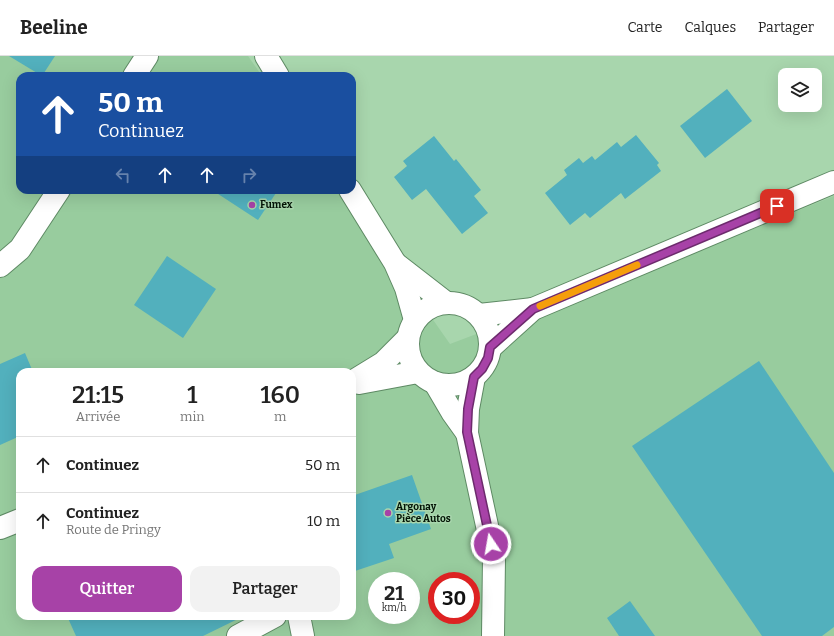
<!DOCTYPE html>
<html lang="fr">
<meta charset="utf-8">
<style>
:root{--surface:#fff;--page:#f2f2f2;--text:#222;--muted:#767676;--line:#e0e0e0;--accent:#a742a7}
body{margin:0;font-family:Bitter,serif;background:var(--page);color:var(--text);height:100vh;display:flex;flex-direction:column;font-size:15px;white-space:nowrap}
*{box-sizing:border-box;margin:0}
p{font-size:13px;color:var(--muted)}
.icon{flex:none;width:22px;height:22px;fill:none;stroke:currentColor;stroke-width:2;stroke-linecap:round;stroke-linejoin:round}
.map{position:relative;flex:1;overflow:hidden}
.drawer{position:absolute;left:16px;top:312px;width:340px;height:252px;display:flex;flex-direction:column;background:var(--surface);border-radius:12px;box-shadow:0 4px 16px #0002}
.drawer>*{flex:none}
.banner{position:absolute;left:16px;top:16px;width:340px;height:122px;border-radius:12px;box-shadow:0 4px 16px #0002;background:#1a4fa0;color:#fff;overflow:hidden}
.fabs{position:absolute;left:778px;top:12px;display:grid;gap:8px}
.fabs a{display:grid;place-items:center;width:44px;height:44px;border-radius:8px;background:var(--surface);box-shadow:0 4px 16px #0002;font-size:20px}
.speed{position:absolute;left:368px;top:516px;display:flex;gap:8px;font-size:20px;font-weight:700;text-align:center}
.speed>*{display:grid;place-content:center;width:52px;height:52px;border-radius:50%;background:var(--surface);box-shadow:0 4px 16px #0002;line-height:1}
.speed small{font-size:10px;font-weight:400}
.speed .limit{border:6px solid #d22;background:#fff;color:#111}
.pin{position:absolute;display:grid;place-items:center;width:34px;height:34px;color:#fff;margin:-17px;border-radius:8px;box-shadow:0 2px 6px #0006}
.me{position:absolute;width:44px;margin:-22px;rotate:348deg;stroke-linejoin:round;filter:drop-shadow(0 0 3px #0008)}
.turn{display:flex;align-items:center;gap:14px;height:84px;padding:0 16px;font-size:18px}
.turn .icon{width:52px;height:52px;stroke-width:2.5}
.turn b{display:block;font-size:28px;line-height:34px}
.lanes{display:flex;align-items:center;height:38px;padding:0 16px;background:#0003;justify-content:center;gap:20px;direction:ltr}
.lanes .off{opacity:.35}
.eta{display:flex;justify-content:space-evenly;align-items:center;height:68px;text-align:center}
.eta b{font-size:24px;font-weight:600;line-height:28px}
.primary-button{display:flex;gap:8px;margin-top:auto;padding:8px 16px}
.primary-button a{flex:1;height:46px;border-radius:12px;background:var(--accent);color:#fff;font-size:16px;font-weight:600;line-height:46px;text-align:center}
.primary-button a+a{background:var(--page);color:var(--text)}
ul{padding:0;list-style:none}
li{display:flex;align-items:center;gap:12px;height:56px;padding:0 16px;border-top:1px solid var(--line)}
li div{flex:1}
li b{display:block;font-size:15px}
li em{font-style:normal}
header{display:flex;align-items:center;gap:24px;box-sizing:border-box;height:56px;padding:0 20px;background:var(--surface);border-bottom:1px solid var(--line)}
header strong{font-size:19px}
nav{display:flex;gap:22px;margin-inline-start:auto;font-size:14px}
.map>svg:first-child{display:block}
.built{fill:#98cc9e;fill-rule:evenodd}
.building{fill:#52b0bd}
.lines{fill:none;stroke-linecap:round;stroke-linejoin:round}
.street-casing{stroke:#5e8a64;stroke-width:24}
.secondary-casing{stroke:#5e8a64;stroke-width:24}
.street{stroke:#fff;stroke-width:22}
.secondary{stroke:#fff;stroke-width:22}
.route-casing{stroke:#6d2b6d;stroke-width:10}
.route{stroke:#a742a7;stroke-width:7}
.slow{stroke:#f59e0b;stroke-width:7}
.poi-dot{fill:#a742a7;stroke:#a8d6ad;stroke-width:1.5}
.labels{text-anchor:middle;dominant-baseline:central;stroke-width:3;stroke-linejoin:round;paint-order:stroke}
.poi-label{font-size:10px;font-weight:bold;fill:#041406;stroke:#a8d6ad;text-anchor:start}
</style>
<header>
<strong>Beeline</strong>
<nav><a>Carte</a><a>Calques</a><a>Partager</a></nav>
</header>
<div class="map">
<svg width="834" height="580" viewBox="0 0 834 580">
<rect width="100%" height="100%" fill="#a8d6ad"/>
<path class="built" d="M 0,0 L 248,0 L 262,20 L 20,20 L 20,134 L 342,134 L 450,288 L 753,173 L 834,140 L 834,580 L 0,580 ZM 20,316 L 352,316 L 352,560 L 20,560 ZM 377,525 L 411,525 L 411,559 L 377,559 ZM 437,525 L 471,525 L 471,559 L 437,559 Z"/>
<g class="building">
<path d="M 9,0 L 55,0 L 42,20 Z"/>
<path d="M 727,33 L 752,65 L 705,102 L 680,70 Z"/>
<path d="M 636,79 L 659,107 L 657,109 L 661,115 L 625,143 L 621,137 L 590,162 L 585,157 L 570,169 L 545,137 L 567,119 L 564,114 L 579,102 L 583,107 L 592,100 L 595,104 L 617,86 L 621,91 Z"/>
<path d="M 434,80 L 454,105 L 456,103 L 481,134 L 474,140 L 488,157 L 462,178 L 426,133 L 412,144 L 394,121 L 407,110 L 403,105 Z"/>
<path d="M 212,134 L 278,134 L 258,164 Z"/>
<path d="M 167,200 L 216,233 L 183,282 L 134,249 Z"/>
<path d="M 25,297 L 33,316 L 20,316 L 20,380 L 0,389 L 0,308 Z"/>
<path d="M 759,305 L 834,417 L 834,571 L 822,580 L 762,580 L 632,390 Z"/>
<path d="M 412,419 L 431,473 L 389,488 L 394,502 L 352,516 L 352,440 Z"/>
<path d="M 630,545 L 655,580 L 619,580 L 607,562 Z"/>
<path d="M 67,560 L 244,560 L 203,580 L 76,580 Z"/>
</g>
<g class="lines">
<g class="street-casing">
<g id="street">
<path d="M 266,0 L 278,20"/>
<path d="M 134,20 L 147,0"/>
<path d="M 350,134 L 395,207 L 406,232 L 415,264"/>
<path d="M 396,208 L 445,246"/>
<path d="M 0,210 L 20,193 L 59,134"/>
<path d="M 474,321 L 468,353 L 467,377 L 494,502 L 493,580"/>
<path d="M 435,327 L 452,356 L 467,377"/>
<path d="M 299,560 L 303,580"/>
<path d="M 238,580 L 275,560"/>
</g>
</g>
<g class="secondary-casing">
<g id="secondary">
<circle cx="449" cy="288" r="41"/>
<path d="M 479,259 L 533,253"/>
<path d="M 491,291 L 533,253 L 834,126"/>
<path d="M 352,326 L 383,307 L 408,282"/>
<path d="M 359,327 L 418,316"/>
<path d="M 0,472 L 20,464"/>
</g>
</g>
<use href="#street" class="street"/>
<use href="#secondary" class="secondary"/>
</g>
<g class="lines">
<g class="route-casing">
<path id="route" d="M 491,488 L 467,376 L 468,353 L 474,321 L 482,313 L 488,302 L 490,291 L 533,253 L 777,150"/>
</g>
<use href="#route" class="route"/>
<path class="slow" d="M 540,250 L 637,209"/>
</g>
<g class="poi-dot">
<circle cx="252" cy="149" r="4"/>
<circle cx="388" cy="457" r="4"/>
</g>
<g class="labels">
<g class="poi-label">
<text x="260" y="149">Fumex</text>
<text x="396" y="451">Argonay<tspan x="396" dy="12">Pièce Autos</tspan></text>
</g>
</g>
</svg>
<div class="fabs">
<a><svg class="icon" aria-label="layers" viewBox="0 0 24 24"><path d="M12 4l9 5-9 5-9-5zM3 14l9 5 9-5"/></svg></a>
</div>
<div class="speed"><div>21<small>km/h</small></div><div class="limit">30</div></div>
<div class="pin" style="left:777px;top:150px;background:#d93025"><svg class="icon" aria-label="arrive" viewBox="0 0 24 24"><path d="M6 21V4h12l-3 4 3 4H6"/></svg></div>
<svg class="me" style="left:491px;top:488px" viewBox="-20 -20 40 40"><circle r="17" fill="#a742a7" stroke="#fff" stroke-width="3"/><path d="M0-11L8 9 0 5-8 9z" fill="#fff"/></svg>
<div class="banner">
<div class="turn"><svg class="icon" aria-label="ahead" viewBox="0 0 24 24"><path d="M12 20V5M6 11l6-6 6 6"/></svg><div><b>50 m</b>Continuez</div></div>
<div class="lanes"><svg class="icon off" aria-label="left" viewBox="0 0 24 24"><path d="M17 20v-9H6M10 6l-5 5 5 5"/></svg><svg class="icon" aria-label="ahead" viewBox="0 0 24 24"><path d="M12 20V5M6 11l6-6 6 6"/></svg><svg class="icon" aria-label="ahead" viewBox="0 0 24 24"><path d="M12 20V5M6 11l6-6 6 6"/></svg><svg class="icon off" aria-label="right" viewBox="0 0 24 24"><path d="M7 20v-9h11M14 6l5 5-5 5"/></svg></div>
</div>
<section class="drawer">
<div class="eta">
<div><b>21:15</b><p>Arrivée</p></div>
<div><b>1</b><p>min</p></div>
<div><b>160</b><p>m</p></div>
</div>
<ul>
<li><svg class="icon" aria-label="ahead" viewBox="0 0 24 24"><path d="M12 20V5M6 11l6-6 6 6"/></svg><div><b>Continuez</b></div><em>50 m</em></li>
<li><svg class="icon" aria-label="ahead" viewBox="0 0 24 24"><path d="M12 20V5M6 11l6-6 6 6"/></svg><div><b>Continuez</b><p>Route de Pringy</p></div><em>10 m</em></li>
</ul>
<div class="primary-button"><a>Quitter</a><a>Partager</a></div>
</section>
</div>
